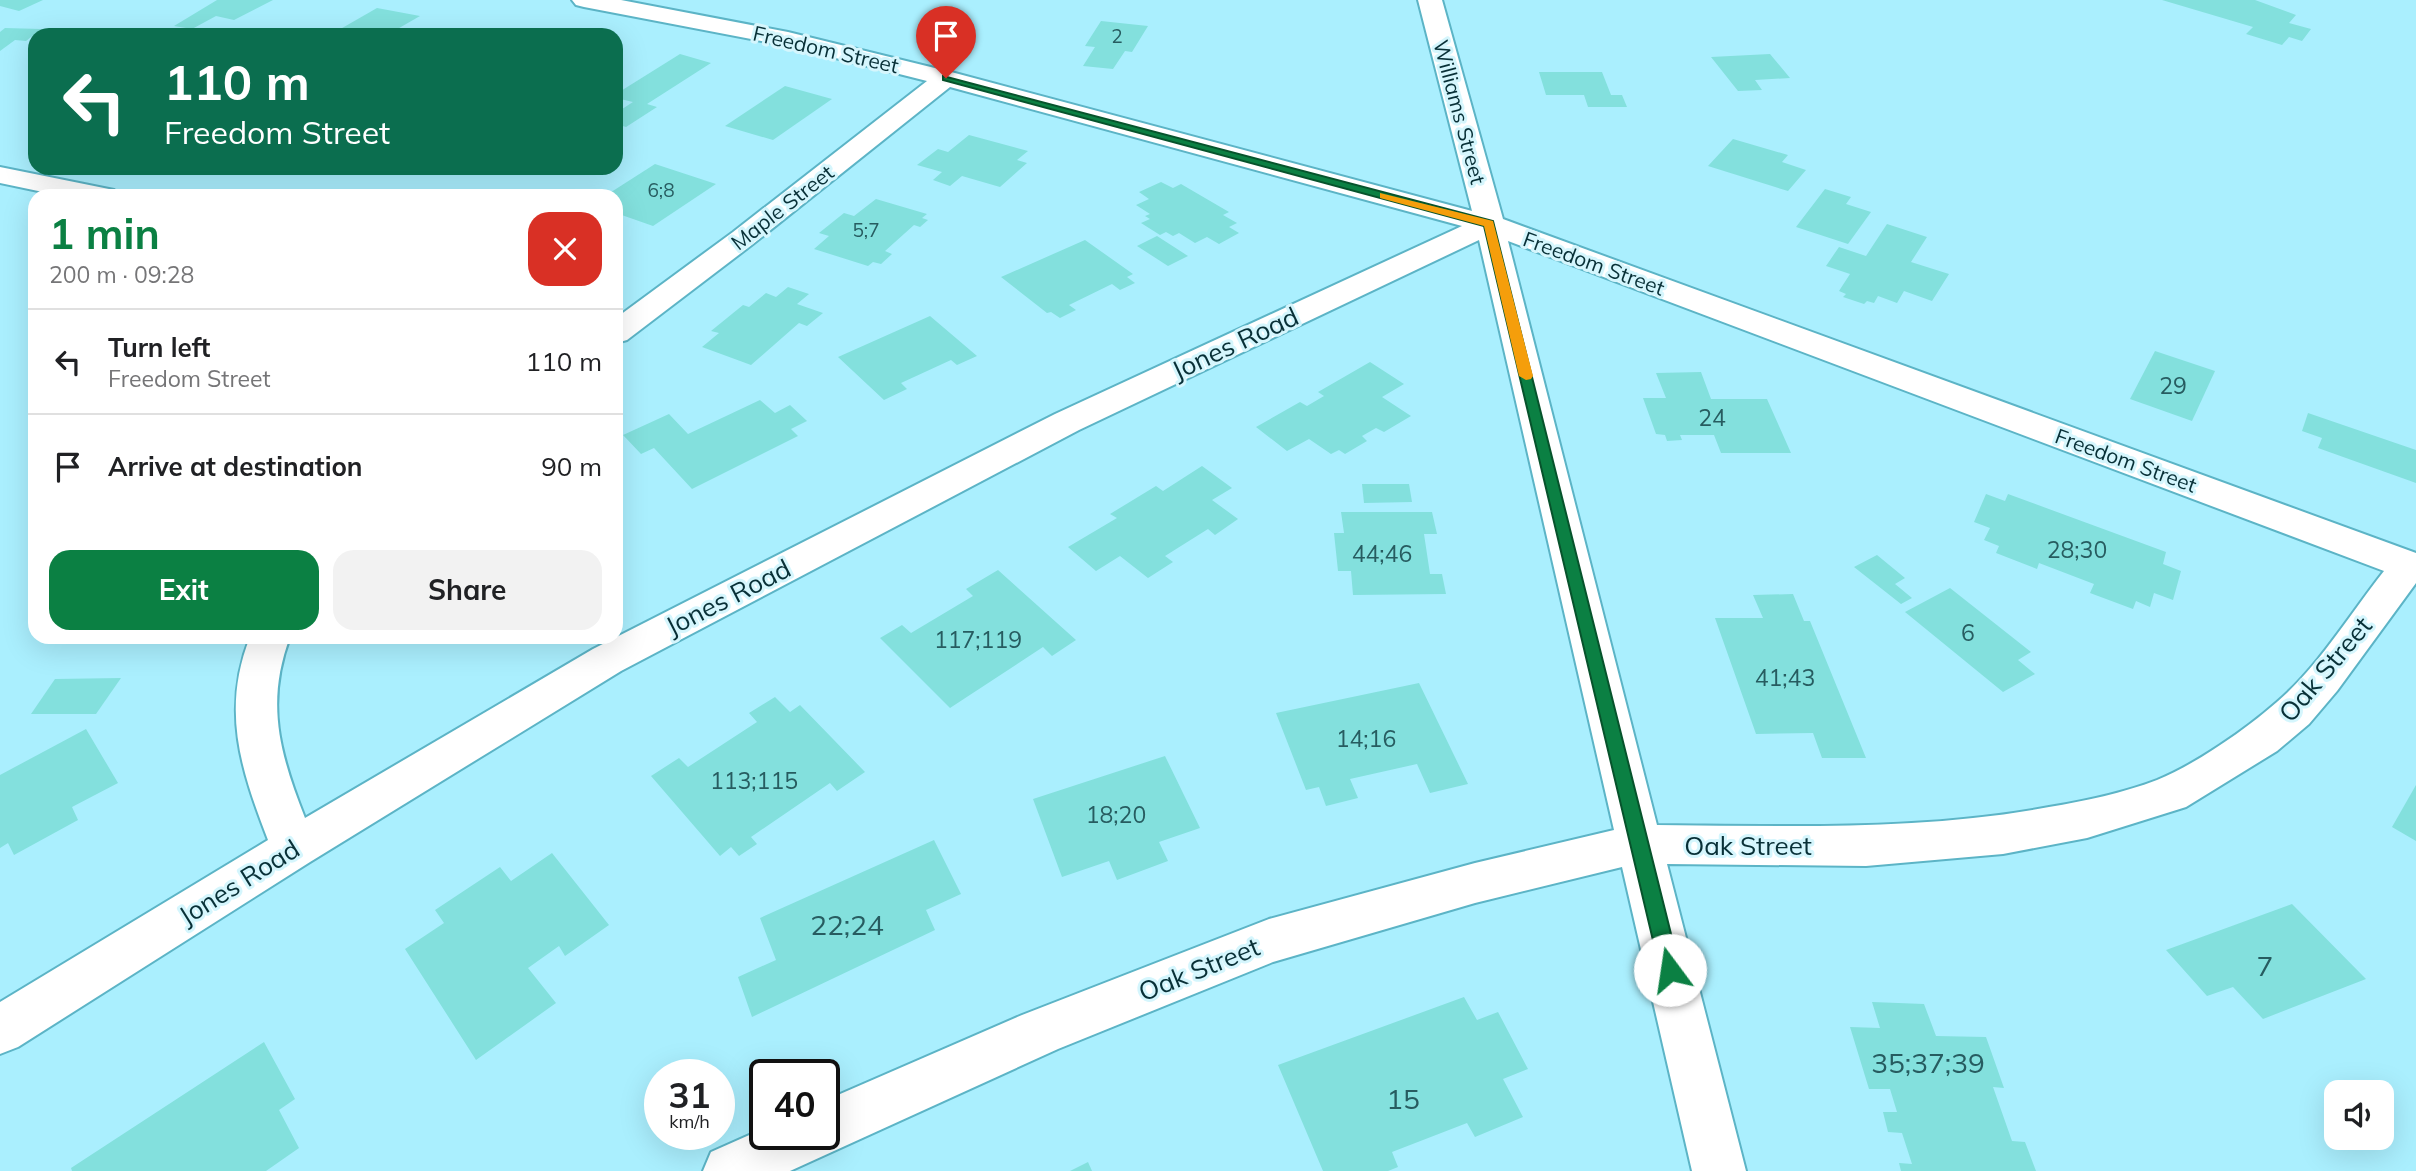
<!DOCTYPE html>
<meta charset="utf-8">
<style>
:root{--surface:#fff;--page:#f2f2f2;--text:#202124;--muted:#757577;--line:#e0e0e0;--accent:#0b8043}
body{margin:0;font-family:Mulish,sans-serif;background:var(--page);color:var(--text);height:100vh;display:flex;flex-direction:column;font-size:26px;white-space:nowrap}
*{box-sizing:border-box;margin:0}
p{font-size:23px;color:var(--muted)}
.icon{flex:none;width:38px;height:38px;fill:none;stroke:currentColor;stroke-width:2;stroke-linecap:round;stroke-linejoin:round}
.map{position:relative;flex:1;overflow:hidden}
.drawer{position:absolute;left:28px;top:189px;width:595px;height:455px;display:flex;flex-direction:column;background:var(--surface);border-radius:21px;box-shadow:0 7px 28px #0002}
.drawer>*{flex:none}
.guide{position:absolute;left:28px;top:28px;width:595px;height:147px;border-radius:21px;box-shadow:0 7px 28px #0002;background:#0b6e4f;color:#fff;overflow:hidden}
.tools{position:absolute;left:2324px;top:1080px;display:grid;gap:14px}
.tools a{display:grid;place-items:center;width:70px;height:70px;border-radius:14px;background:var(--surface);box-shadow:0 7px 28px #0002;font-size:35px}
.speed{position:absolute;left:644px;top:1059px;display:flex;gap:14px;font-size:35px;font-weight:700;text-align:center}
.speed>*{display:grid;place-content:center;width:91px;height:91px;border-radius:50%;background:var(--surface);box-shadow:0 7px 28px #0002;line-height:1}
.speed small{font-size:18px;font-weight:400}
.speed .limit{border:4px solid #111;border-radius:10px;background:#fff;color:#111}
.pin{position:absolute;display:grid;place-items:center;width:60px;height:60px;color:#fff;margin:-72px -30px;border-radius:50% 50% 50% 0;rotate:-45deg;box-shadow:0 0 7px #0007}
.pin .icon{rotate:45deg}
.me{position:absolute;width:77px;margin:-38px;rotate:346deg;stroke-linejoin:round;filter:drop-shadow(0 0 5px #0008)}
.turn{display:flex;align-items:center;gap:24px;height:147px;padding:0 21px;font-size:32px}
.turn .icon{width:91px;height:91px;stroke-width:2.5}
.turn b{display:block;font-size:49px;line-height:60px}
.round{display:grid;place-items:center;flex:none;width:74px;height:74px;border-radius:21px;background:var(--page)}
.head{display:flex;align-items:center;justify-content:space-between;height:119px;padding:0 21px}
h1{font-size:42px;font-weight:700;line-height:52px;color:var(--accent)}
.action{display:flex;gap:14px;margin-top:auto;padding:14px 21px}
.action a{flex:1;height:80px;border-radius:21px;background:var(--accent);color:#fff;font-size:28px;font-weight:700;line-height:80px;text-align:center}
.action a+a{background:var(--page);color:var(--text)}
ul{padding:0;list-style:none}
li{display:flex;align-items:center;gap:21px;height:105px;padding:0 21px;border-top:2px solid var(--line)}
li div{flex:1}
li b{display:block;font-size:26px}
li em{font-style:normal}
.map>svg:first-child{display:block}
.building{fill:#83e0dd}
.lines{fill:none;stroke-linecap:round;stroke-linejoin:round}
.minor-casing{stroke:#5cb4c6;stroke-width:4}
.minor{fill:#fff;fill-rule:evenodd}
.route{fill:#0b8043;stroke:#07532c;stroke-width:2}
.slow{fill:#f59e0b}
.labels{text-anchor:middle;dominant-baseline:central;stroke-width:6;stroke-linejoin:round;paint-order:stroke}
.far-number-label{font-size:19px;fill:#275c60}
.far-street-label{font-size:21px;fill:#083037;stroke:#d5f6fd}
.number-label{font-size:23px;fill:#275c60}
.street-label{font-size:26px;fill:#083037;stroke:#d5f6fd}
.near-number-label{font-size:28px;fill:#275c60}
</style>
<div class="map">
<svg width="2416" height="1171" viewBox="0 0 2416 1171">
<rect width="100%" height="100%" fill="#aaeffe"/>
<g class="building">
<path d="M 0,0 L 43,0 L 19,11 L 0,6 Z"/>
<path d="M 217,0 L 273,0 L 234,20 L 216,16 L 192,29 L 174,26 Z"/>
<path d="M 2162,0 L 2255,0 L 2296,15 L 2289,23 L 2311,29 L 2302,41 L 2289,37 L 2282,45 L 2246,34 L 2253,27 Z"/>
<path d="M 377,8 L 420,16 L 387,35 L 330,35 Z"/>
<path d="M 1101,21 L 1148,26 L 1132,52 L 1125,51 L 1113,69 L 1083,66 L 1095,47 L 1085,46 Z"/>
<path d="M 5,28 L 41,29 L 26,41 L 15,40 L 0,51 L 0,32 Z"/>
<path d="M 680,54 L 711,63 L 647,104 L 657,107 L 626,127 L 616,124 L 616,113 L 633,102 L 616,98 L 616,94 Z"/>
<path d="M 1770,54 L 1790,78 L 1755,80 L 1762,90 L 1738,91 L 1711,57 Z"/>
<path d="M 1539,72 L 1602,72 L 1611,95 L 1622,95 L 1627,107 L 1588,107 L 1584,95 L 1546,95 Z"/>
<path d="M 785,86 L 832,99 L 773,140 L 725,126 Z"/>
<path d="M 969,135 L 1028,151 L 1017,160 L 1027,163 L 1000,187 L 962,176 L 950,186 L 933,180 L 942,172 L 917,165 L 938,149 L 948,152 Z"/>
<path d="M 1733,139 L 1788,155 L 1782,162 L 1806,170 L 1788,191 L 1708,166 Z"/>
<path d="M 655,164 L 716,184 L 653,226 L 616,213 L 616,196 L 605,196 Z"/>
<path d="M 1161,182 L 1173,188 L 1181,184 L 1229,212 L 1223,215 L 1237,223 L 1229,227 L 1239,233 L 1219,244 L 1207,237 L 1195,243 L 1179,233 L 1173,236 L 1166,232 L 1160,235 L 1141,223 L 1150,219 L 1145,216 L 1150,214 L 1136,205 L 1149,199 L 1139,192 Z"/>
<path d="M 1825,189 L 1851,197 L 1846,204 L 1871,212 L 1848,244 L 1796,227 Z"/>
<path d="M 876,199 L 927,214 L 922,218 L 928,220 L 920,227 L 914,225 L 885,251 L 892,254 L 881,264 L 873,262 L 868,266 L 814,249 L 829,236 L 819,233 L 844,213 L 854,216 Z"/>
<path d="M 1887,224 L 1927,237 L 1911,262 L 1949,274 L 1932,301 L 1904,291 L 1897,303 L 1878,296 L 1874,303 L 1867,301 L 1864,304 L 1843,297 L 1846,294 L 1839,291 L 1850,274 L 1826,266 L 1839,247 L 1866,256 Z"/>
<path d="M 1157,236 L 1188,256 L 1168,266 L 1137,246 Z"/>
<path d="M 1085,240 L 1133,274 L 1127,277 L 1135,283 L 1120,290 L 1112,284 L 1069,305 L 1076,310 L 1060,318 L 1051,312 L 1047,313 L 1001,277 Z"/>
<path d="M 788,287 L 809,294 L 797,304 L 823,313 L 807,326 L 799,323 L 751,365 L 702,347 L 719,333 L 711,331 L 743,305 L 749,307 L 766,293 L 776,297 Z"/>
<path d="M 930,316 L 977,356 L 957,365 L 951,360 L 901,383 L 907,389 L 884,400 L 838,357 Z"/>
<path d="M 2155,351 L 2215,371 L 2192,421 L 2130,399 Z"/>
<path d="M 1370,362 L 1404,384 L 1382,397 L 1411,416 L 1384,432 L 1376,428 L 1362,436 L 1367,441 L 1345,454 L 1339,450 L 1331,454 L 1309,439 L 1287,451 L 1256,427 L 1300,402 L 1307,406 L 1324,396 L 1318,392 Z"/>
<path d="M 1701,372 L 1711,399 L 1767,399 L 1791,453 L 1721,453 L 1714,435 L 1680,435 L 1682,440 L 1667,441 L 1665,435 L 1656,434 L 1643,398 L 1666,398 L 1656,373 Z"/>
<path d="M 760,400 L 775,413 L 790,405 L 807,421 L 791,429 L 798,436 L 692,489 L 654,448 L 641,454 L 623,435 L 669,414 L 688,434 Z"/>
<path d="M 2308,413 L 2416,450 L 2416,483 L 2318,448 L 2322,438 L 2302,431 Z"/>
<path d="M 1202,466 L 1232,488 L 1212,500 L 1238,519 L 1215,535 L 1208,529 L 1165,556 L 1173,562 L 1148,578 L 1120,556 L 1096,571 L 1068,547 L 1117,518 L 1110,514 L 1156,486 L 1163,491 Z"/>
<path d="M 1362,484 L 1409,484 L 1412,502 L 1364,503 Z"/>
<path d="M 1986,494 L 2005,501 L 2008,494 L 2166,552 L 2163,564 L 2181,571 L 2173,600 L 2154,593 L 2150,607 L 2136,601 L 2133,609 L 2090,593 L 2094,584 L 2039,563 L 2037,569 L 1996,553 L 1999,546 L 1984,540 L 1990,528 L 1974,522 Z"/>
<path d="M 1341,512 L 1432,512 L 1437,534 L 1424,534 L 1430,574 L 1442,574 L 1446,594 L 1353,595 L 1351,571 L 1338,571 L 1334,533 L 1344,533 Z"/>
<path d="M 1877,555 L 1905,578 L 1895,584 L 1912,598 L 1901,604 L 1854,567 Z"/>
<path d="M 998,570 L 1076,640 L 1052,656 L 1043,647 L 950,708 L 880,638 L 902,625 L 911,633 L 973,596 L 966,589 Z"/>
<path d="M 1950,588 L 2031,652 L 2018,660 L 2035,674 L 2003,692 L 1905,612 Z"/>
<path d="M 1793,594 L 1804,621 L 1810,621 L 1866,758 L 1822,758 L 1813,733 L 1756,734 L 1715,618 L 1763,618 L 1753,595 Z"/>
<path d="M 121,678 L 96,714 L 31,714 L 55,679 Z"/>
<path d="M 1419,683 L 1468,784 L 1430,793 L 1417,764 L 1350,779 L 1358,798 L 1326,806 L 1319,787 L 1306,790 L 1276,713 Z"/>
<path d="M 775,697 L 790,712 L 800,705 L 865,772 L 837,791 L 830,783 L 751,837 L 757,844 L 739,856 L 731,847 L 720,856 L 651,776 L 679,758 L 688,767 L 757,722 L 749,713 Z"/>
<path d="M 86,729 L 118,783 L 72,807 L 78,820 L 14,855 L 8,843 L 0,848 L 0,775 Z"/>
<path d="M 1165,756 L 1200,828 L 1159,842 L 1168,861 L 1117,880 L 1109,861 L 1062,877 L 1033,799 Z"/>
<path d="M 2416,785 L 2416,841 L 2392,827 Z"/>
<path d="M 934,840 L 961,894 L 926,910 L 935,930 L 752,1017 L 738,977 L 776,960 L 760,918 Z"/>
<path d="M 552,853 L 609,925 L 565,956 L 559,946 L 528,968 L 556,1003 L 476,1060 L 405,949 L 444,923 L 435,910 L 500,867 L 511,881 Z"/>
<path d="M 2292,904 L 2366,979 L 2263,1019 L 2233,987 L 2207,996 L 2166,950 Z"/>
<path d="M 1464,997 L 1477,1020 L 1498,1012 L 1528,1069 L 1503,1079 L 1523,1117 L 1475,1137 L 1467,1123 L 1392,1152 L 1398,1167 L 1388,1171 L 1323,1171 L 1278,1065 Z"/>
<path d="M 1872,1002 L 1924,1004 L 1936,1036 L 1986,1037 L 2004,1088 L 1993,1087 L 2012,1141 L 2025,1142 L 2036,1171 L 1901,1171 L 1899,1163 L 1912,1164 L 1902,1133 L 1888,1132 L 1883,1112 L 1897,1112 L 1890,1089 L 1869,1089 L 1850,1027 L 1880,1028 Z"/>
<path d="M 264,1042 L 295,1099 L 279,1110 L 299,1148 L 266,1171 L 72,1171 L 71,1168 Z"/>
<path d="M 1088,1162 L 1092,1171 L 1070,1171 Z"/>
</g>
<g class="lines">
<g class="minor-casing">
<g id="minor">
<path d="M 572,0 L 621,0 L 788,32 L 955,73 L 1472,211 L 1418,0 L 1442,0 L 1503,219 L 2416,553 L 2416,583 L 2337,691 L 2309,724 L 2277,751 L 2186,807 L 2087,838 L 2003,854 L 1866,866 L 1667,864 L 1746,1171 L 1692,1171 L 1622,867 L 1475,903 L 1273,962 L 1058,1049 L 790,1171 L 703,1171 L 711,1152 L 765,1128 L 765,1134 L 824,1134 L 824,1101 L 1022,1015 L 1269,919 L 1475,863 L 1614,830 L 1479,240 L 1079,430 L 621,671 L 310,862 L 18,1047 L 0,1054 L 0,1002 L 268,840 C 241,770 221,710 250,637 L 290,637 C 265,703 280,755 305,818 L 593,649 L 1055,414 L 1462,226 L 950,87 L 753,244 L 627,340 L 616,343 L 616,318 L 733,232 L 927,81 L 788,46 L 584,7 L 576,5 ZM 1508,241 L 2384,571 C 2350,614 2319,666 2277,702 C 2245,730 2196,764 2157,780 C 2123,793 2085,801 2049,807 C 1920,831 1788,826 1657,825 Z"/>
<path d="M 0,167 L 104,188 L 114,190 L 118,196 L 62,196 L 0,183 Z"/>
</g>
</g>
<use href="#minor" class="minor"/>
</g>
<path class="route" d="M 943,76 L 1493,221 L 1680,970 L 1677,976 L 1670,979 L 1663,976 L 1660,970 L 1484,226 L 943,80 Z"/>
<path class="slow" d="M 1380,193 L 1493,221 L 1533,376 L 1531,379 L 1526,380 L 1519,376 L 1484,226 L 1380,198 Z"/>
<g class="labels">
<g class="far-number-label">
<text x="1117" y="36">2</text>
<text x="661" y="190">6;8</text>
<text x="866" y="230">5;7</text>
</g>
<g class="far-street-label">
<text transform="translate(826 49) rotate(13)">Freedom Street</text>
<text transform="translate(1460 112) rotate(75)">Williams Street</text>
<text transform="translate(782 207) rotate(-38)">Maple Street</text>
<text transform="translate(1594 263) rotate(20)">Freedom Street</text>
<text transform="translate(2126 460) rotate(20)">Freedom Street</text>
</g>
<g class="number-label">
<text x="2173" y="385">29</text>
<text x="1712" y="417">24</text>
<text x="2077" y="549">28;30</text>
<text x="1382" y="553">44;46</text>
<text x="1968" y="632">6</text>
<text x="978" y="639">117;119</text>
<text x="1785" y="677">41;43</text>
<text x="1366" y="738">14;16</text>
<text x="754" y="780">113;115</text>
<text x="1116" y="814">18;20</text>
</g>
<g class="street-label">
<text transform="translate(1235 343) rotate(-25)">Jones Road</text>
<text transform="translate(728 597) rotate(-27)">Jones Road</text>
<text transform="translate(2325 669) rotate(-50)">Oak Street</text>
<text x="1748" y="845">Oak Street</text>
<text transform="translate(239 882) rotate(-32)">Jones Road</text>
<text transform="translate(1199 969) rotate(-22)">Oak Street</text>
</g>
<g class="near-number-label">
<text x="847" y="924">22;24</text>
<text x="2265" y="965">7</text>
<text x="1928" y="1062">35;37;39</text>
<text x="1403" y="1098">15</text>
</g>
</g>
</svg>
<div class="tools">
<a><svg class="icon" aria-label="sound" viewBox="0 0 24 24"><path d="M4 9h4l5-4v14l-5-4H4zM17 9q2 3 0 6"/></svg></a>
</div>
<div class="speed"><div>31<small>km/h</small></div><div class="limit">40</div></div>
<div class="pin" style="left:946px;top:78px;background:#d93025"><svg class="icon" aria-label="arrive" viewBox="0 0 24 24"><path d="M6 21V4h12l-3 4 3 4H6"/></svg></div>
<svg class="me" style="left:1670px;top:970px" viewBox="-20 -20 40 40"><circle r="19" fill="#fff"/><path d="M0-13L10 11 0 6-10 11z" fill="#0b8043"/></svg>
<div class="guide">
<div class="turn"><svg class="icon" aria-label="left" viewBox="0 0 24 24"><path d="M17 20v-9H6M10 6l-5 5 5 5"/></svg><div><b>110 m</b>Freedom Street</div></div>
</div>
<section class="drawer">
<div class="head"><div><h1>1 min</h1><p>200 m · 09:28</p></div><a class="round" style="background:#d93025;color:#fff"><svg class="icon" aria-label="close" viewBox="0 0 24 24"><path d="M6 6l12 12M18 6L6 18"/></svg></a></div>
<ul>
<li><svg class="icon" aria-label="left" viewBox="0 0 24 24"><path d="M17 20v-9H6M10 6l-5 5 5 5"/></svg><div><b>Turn left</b><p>Freedom Street</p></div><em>110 m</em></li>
<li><svg class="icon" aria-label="arrive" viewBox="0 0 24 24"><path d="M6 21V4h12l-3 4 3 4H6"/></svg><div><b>Arrive at destination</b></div><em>90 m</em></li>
</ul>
<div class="action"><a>Exit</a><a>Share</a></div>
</section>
</div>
